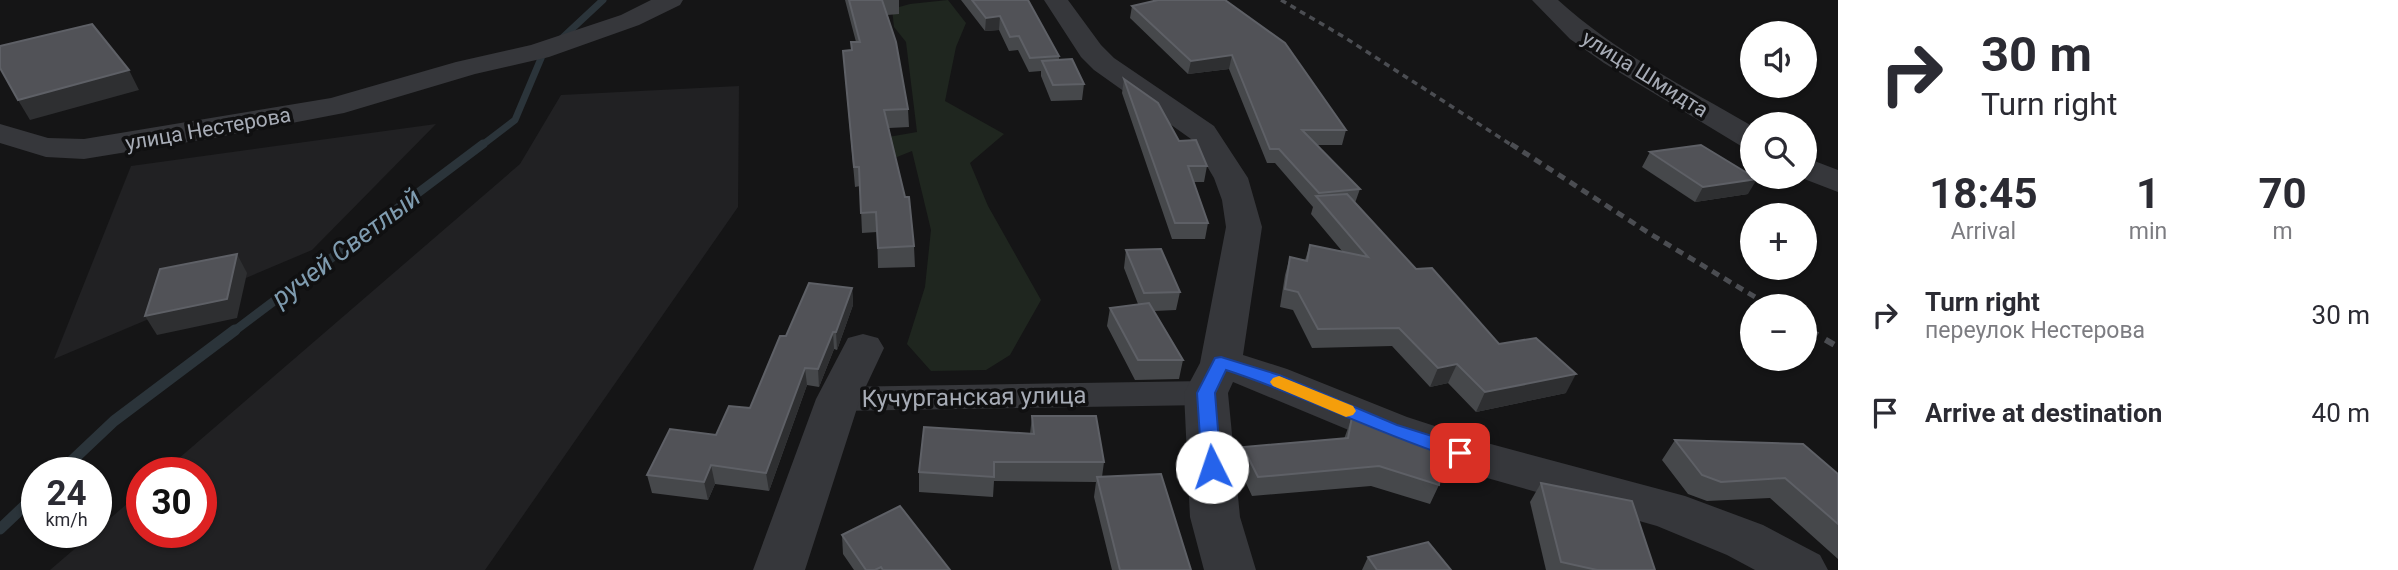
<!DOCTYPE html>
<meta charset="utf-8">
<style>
:root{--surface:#fff;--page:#f2f2f3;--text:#2b2b33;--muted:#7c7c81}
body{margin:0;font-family:Roboto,sans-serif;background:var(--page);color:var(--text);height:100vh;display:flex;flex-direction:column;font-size:26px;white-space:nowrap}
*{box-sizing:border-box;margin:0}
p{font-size:23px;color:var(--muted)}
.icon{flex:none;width:38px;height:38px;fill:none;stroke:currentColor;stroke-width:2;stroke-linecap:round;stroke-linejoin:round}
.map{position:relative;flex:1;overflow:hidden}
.details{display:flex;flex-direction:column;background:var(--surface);width:560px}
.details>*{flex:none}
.banner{background:#fff;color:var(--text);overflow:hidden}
.tools{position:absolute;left:1740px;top:21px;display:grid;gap:14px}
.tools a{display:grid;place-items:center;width:77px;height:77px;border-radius:50%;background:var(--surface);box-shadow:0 2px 5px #0004;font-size:35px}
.speed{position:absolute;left:21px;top:457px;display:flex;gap:14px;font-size:35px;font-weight:700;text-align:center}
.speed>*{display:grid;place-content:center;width:91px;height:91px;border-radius:50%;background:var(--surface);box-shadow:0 2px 5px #0004;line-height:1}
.speed small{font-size:18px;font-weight:400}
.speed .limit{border:10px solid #d22;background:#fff;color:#111}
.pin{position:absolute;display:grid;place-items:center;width:60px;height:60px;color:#fff;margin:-30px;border-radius:14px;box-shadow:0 4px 10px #0006}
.me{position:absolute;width:77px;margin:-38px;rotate:356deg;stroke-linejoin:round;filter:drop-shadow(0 0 5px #0008)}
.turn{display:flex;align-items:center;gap:24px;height:147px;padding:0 28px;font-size:32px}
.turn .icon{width:91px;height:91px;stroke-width:2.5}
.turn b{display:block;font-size:49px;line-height:60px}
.eta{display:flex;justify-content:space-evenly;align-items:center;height:119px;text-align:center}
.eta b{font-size:42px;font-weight:700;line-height:49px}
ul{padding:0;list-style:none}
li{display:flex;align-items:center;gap:21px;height:98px;padding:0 28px}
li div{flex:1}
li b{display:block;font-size:26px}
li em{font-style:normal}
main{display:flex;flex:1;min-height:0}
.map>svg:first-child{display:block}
.built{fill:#212123}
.green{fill:#1f261f}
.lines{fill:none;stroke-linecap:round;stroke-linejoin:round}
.stream-far2{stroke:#2b343a;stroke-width:7}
.stream-far1{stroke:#2b343a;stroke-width:9}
.stream{stroke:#2b343a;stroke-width:11}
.pedestrian{fill:#36373b;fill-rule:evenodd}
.minor{fill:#36373b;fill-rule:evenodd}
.rail-far2{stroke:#4b4d52;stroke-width:3.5;stroke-dasharray:6 5;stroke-linecap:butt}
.rail-far1{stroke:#4b4d52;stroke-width:5;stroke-dasharray:8 6;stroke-linecap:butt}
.rail{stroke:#4b4d52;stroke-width:6;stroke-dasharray:10 9;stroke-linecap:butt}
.wall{fill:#46484b}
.shaded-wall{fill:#2e2f31}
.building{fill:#515257;stroke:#5e6066;stroke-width:2}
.route{fill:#2563eb;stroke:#184099;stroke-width:2}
.slow{fill:#f59e0b}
.labels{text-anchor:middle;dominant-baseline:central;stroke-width:7;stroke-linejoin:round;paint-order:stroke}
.far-street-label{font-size:21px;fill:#a7acb6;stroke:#101011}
.street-label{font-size:24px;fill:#a7acb6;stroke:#101011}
.water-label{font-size:26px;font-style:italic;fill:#7f9cb0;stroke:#101011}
</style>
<main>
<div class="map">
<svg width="1838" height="570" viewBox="0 0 1838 570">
<rect width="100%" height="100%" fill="#151516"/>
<g class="built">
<path d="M 739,86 L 738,207 L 485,570 L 50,570 L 142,491 L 142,532 L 201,532 L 201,472 L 163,472 L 520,164 L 561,95 Z"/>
<path d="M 436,124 L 312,250 L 54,359 L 131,166 Z"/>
</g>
<path class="green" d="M 948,0 L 966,23 L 956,47 L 945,101 L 1004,134 L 970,163 L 988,206 L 1041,300 L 1010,355 L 986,370 L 931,371 L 907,344 L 925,287 L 931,230 L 912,151 L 897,157 L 870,153 L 871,140 L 917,132 L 906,42 L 894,27 L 892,9 L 910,4 Z"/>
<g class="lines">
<g class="stream-far2">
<path d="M 560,40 L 603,0"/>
<path d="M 481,146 L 515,120 L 542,56 L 549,50"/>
</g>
<path class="stream-far1" d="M 233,332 L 483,144"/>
<g class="stream">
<path d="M 60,472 L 114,421 L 235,330"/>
<path d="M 0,529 L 37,494"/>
</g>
<path class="pedestrian" d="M 1206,381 L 1218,385 L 1223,393 L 1218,401 L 1206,405 L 838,411 L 826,407 L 821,399 L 826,391 L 838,387 Z"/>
<g class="minor">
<path d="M 651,0 L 683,0 L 680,5 L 639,25 L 549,57 L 475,74 L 344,113 L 213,138 L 84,159 L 46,157 L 0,143 L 0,124 L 48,138 L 84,139 L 331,98 L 456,62 L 531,45 L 621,15 Z"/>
<path d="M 1044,0 L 1068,0 L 1101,45 L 1114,58 L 1214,126 L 1248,178 L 1262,227 L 1243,355 L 1287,369 L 1407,417 L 1487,443 L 1685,496 L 1763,525 L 1820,555 L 1828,570 L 1755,570 L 1727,555 L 1657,526 L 1466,472 L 1375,441 L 1233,382 L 1228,393 L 1240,517 L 1256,570 L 1204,570 L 1190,517 L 1184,393 L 1200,363 L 1226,227 L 1222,200 L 1214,178 L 1191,139 L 1094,70 L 1081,57 Z"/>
<path d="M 1532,0 L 1558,0 C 1615,52 1685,87 1752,126 L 1752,148 L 1741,146 L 1604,63 L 1570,39 Z"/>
<path d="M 1804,157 L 1838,170 L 1838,192 L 1799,177 L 1804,177 Z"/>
<path d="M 863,334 L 878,338 L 884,348 L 860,399 L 805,570 L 753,570 L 816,399 L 848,338 Z"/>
</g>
<path class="rail-far2" d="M 1281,0 L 1344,37 L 1513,146"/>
<g class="rail-far1">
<path d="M 1511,144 L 1652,235 L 1770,306"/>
<path d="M 1804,327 L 1812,332"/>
</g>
<path class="rail" d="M 1809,330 L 1838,347"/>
</g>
<g class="wall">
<path d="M 845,0 L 899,0 L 899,14 L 887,15 L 908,109 L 909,127 L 889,128 L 914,246 L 915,267 L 878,268 L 877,232 L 862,233 L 860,186 L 855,187 L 843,51 L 852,50 L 856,42 Z"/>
<path d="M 961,0 L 1028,0 L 1059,56 L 1059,60 L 1084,84 L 1082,100 L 1051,101 L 1041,76 L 1041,71 L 1029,72 L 1018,50 L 1009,51 L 999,30 L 985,31 Z"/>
<path d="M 1158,0 L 1346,130 L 1342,145 L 1316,145 L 1360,189 L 1355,203 L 1416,269 L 1499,344 L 1566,393 L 1476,412 L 1448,383 L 1430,387 L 1392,346 L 1312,348 L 1293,310 L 1280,307 L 1285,275 L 1290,257 L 1305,260 L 1310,245 L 1342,251 L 1311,214 L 1313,207 L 1275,163 L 1267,163 L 1229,69 L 1188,74 L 1130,18 L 1132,6 Z"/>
<path d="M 1124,79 L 1179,141 L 1207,166 L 1204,182 L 1194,182 L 1208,223 L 1205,239 L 1172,239 L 1122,93 Z"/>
<path d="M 1650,152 L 1748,194 L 1695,202 L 1642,167 Z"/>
<path d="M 1126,250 L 1180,292 L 1176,310 L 1154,311 L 1183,360 L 1179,379 L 1135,380 L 1107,326 L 1110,308 L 1138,304 L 1124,268 Z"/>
<path d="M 852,288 L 853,305 L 837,350 L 834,349 L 819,387 L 807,385 L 769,491 L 715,484 L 708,500 L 652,493 L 647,475 L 716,435 L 750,408 L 786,336 Z"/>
<path d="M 1032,416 L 1104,462 L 1102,477 L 1191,570 L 1112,570 L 1094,497 L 1096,482 L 994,481 L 993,497 L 919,492 L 919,472 L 1030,434 Z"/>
<path d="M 1352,417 L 1439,485 L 1430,504 L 1371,486 L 1252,496 L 1238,466 L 1243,447 L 1344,439 Z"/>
<path d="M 1675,440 L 1838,474 L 1838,559 L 1770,498 L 1707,501 L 1688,494 L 1662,460 Z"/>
<path d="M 1541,483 L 1655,570 L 1546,570 L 1530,502 Z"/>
<path d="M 842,535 L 950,570 L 854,570 L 843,554 Z"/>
<path d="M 1368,557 L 1451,570 L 1362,570 Z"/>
</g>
<g class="shaded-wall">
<path d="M 1000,16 L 999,30 L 985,31 L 986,18 Z"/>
<path d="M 1232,55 L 1229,69 L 1188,74 L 1191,61 Z"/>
<path d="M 129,70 L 139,90 L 30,120 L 18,100 Z"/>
<path d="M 1757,179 L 1748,194 L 1695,202 L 1703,187 Z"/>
<path d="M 237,254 L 247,273 L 237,318 L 157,335 L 145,316 Z"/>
<path d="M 852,288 L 853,305 L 837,350 L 836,332 Z"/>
<path d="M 833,332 L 834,349 L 819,387 L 818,369 Z"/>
<path d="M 1457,364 L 1448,383 L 1430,387 L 1438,368 Z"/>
<path d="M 805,368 L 807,385 L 769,491 L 766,473 Z"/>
<path d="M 1576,374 L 1566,393 L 1476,412 L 1485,392 Z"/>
<path d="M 711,465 L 715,484 L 708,500 L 704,482 Z"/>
</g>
<g class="building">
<path d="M 849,0 L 882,0 L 896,42 L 908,109 L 884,110 L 905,197 L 909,197 L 914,246 L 878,248 L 876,212 L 861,213 L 859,167 L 854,167 L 843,51 L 852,50 L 851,42 L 860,42 Z"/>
<path d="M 972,0 L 1028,0 L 1059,56 L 1030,58 L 1019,36 L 1010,37 L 1000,16 L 986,18 Z"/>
<path d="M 1158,0 L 1225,0 L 1285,43 L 1346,130 L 1302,130 L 1360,189 L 1319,193 L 1279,149 L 1270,149 L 1232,55 L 1191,61 L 1132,6 Z"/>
<path d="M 92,24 L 129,70 L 18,100 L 0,68 L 0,46 Z"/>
<path d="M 1072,59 L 1084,84 L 1053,85 L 1042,61 Z"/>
<path d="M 1124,79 L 1158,103 L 1179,141 L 1196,140 L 1207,166 L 1188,166 L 1208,223 L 1175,223 Z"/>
<path d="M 1701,145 L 1752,176 L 1752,177 L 1757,179 L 1703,187 L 1650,152 Z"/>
<path d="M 1347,194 L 1416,269 L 1432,268 L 1499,344 L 1536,338 L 1576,374 L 1485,392 L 1457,364 L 1438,368 L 1399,328 L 1318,329 L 1298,292 L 1285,289 L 1290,257 L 1307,261 L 1310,245 L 1368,257 L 1316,196 Z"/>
<path d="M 1161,249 L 1180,292 L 1144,293 L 1126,250 Z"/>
<path d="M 237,254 L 227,299 L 145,316 L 160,269 Z"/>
<path d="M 809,283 L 852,288 L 836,332 L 833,332 L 818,369 L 805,368 L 766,473 L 711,465 L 704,482 L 647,475 L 670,429 L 716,435 L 729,406 L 750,408 L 780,336 L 786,336 Z"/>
<path d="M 1149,303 L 1183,360 L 1138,360 L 1110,308 Z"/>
<path d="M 1032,416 L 1096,416 L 1104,462 L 994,462 L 994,477 L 919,472 L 924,427 L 1034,434 Z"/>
<path d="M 1352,417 L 1444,445 L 1439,485 L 1379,466 L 1258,477 L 1243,447 L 1348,438 Z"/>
<path d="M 1675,440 L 1803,444 L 1838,474 L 1838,524 L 1785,478 L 1721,482 L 1702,475 Z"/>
<path d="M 1161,474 L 1191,570 L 1120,570 L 1097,477 Z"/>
<path d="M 1541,483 L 1632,501 L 1655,570 L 1597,570 L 1561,562 Z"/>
<path d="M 900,506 L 950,570 L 883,570 L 881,567 L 875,570 L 866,570 L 842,535 Z"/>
<path d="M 1428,542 L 1451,570 L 1377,570 L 1368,557 Z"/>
</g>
<path class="route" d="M 1221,357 L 1279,375 L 1397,425 L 1467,447 L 1470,453 L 1467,458 L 1460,460 C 1380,435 1306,396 1226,370 L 1215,393 L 1221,467 L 1218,472 L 1212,474 L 1205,472 L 1202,467 L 1197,393 L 1215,358 Z"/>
<path class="slow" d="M 1279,376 L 1353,406 L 1356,411 L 1353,415 L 1346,417 L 1273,386 L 1270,382 L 1273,378 Z"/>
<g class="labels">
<g class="far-street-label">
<text transform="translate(1645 74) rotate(32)">улица Шмидта</text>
<text transform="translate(208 129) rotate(-10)">улица Нестерова</text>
</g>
<g class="street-label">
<text transform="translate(974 397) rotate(-1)">Кучурганская улица</text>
</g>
<g class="water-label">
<text transform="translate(346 247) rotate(-37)">ручей Светлый</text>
</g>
</g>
</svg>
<div class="tools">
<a><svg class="icon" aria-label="sound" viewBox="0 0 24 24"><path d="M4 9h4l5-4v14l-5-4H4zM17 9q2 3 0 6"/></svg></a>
<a><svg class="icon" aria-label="search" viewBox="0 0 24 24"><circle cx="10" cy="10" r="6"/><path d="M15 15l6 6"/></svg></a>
<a>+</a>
<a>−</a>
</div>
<div class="speed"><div>24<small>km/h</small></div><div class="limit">30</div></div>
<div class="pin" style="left:1460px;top:453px;background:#d93025"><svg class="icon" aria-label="arrive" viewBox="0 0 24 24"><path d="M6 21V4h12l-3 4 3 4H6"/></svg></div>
<svg class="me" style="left:1212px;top:467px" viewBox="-20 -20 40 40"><circle r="19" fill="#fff"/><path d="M0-13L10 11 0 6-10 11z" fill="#2563eb"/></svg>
</div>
<section class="details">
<div class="banner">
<div class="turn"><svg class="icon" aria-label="right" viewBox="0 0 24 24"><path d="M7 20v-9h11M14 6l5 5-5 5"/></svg><div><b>30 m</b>Turn right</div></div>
</div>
<div class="eta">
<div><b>18:45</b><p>Arrival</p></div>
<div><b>1</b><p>min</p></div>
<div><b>70</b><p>m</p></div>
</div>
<ul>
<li><svg class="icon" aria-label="right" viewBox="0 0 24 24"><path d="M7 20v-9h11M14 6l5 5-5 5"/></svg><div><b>Turn right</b><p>переулок Нестерова</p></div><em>30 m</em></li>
<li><svg class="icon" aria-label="arrive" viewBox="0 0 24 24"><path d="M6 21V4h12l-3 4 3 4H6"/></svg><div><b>Arrive at destination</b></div><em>40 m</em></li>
</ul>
</section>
</main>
